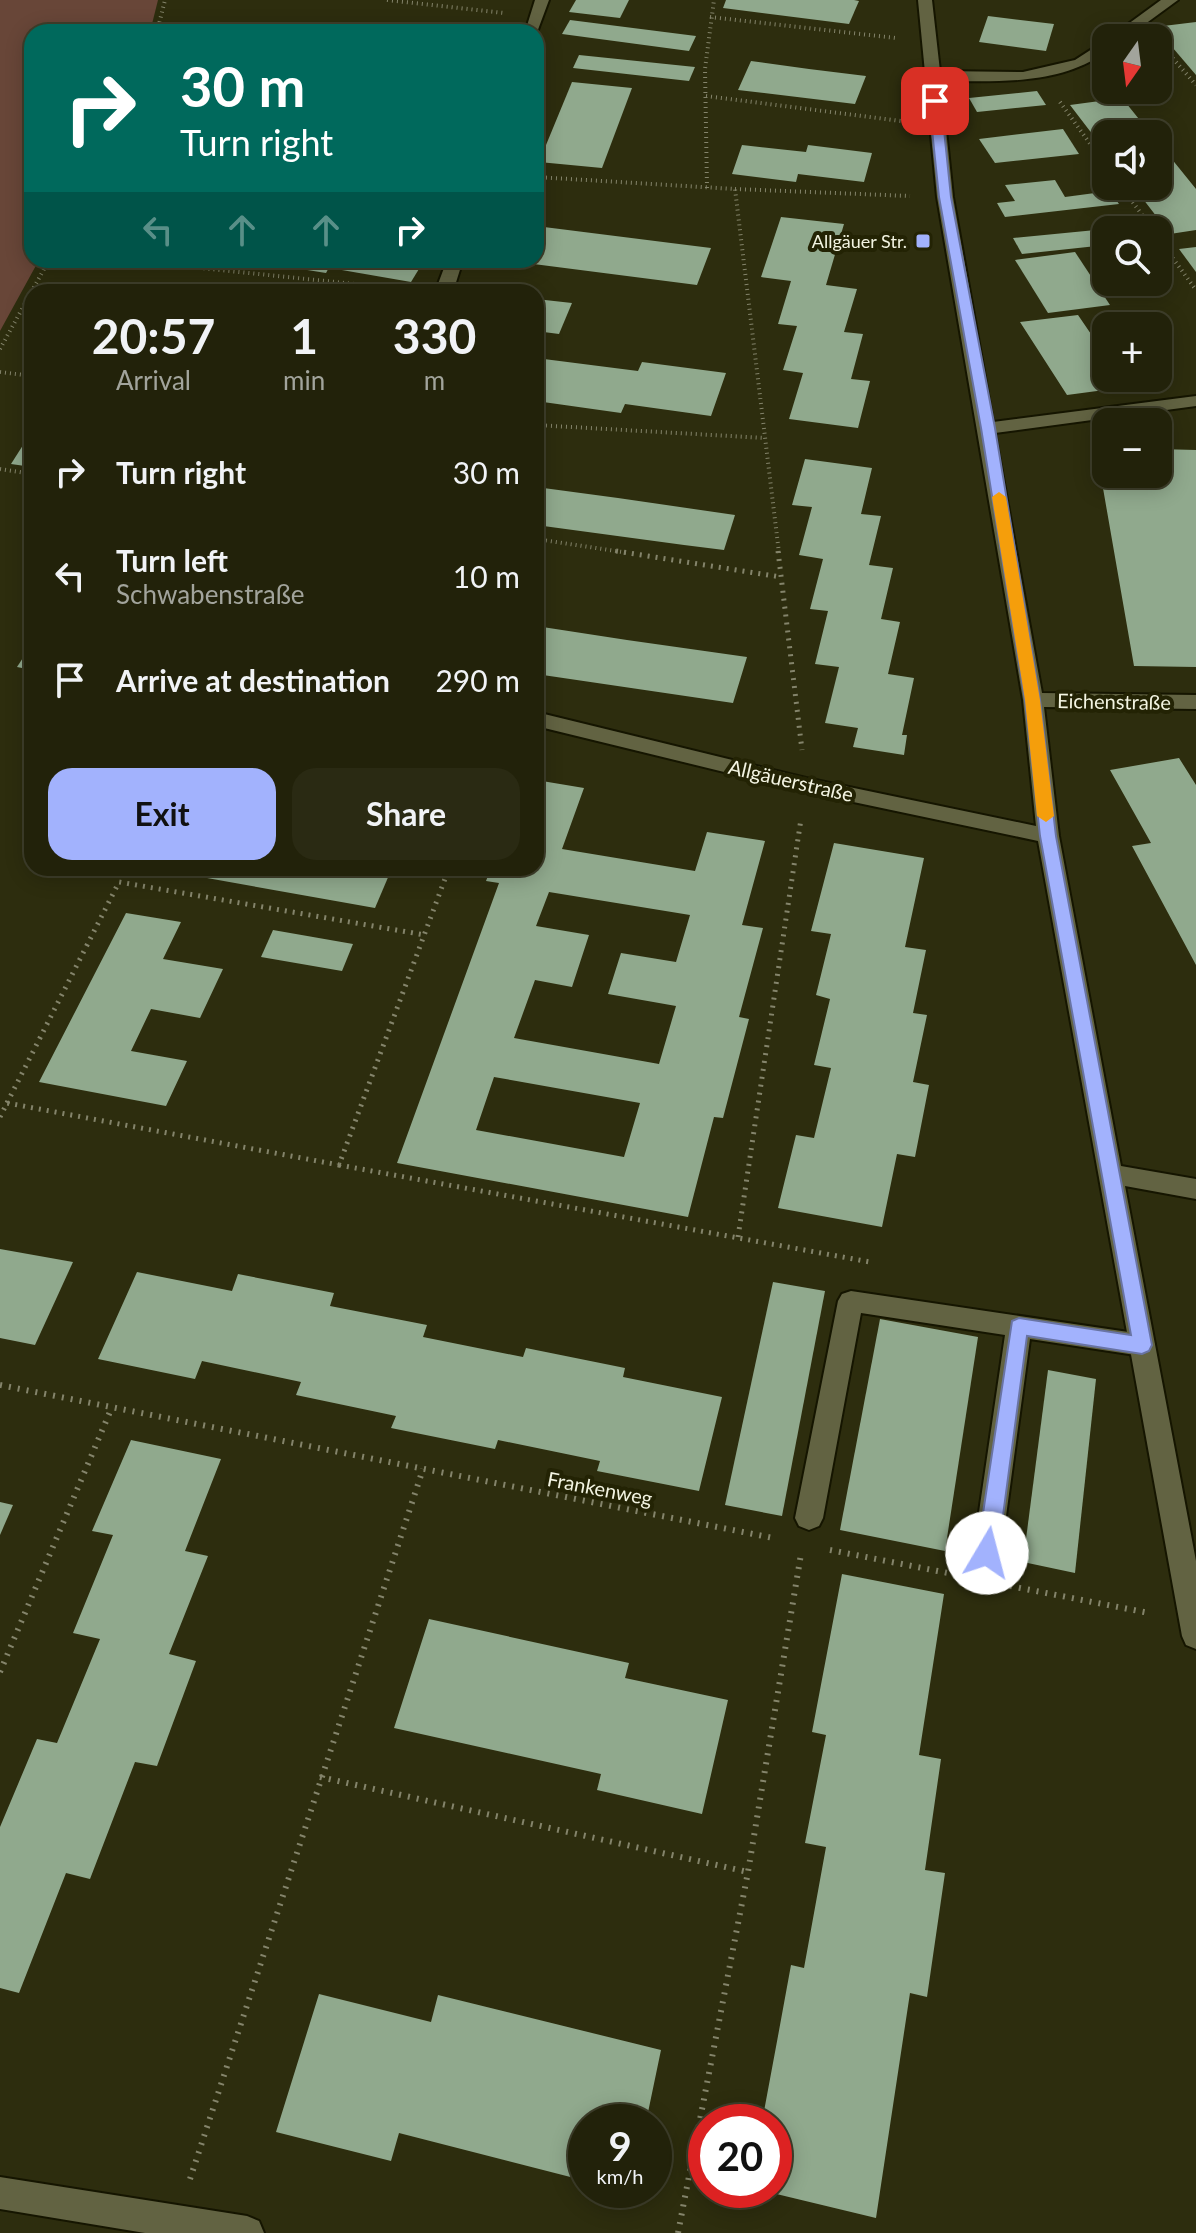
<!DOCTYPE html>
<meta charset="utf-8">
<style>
:root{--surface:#22220a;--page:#2a2a13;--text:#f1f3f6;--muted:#a2a49c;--line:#3f3f2b;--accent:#a2b2fd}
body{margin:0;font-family:Lato,sans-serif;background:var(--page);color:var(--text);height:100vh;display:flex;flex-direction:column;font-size:30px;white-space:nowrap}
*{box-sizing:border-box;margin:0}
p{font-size:26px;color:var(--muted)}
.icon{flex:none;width:44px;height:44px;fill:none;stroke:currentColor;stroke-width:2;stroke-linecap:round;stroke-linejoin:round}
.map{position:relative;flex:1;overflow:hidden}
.drawer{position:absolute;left:24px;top:284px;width:520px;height:592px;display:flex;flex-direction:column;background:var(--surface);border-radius:24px;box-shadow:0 4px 20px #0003,0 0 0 2px var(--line)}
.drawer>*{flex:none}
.hud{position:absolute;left:24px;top:24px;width:520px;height:244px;border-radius:24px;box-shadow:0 4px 20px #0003,0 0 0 2px var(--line);background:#00695c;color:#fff;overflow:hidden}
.needle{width:52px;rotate:194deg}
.buttons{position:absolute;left:1092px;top:24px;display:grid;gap:16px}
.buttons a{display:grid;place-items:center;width:80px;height:80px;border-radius:16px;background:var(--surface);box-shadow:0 4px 20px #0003,0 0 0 2px var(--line);font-size:40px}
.speed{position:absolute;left:568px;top:2104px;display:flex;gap:16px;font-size:40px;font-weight:700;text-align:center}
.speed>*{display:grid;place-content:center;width:104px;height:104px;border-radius:50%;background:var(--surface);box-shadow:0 4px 20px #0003,0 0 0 2px var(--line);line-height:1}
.speed small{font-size:20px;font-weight:400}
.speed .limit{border:12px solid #d22;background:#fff;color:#111}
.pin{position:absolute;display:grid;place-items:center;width:68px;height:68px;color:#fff;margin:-34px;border-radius:16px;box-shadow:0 4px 12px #0006}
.me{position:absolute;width:88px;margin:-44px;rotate:8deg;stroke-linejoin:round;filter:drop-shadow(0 0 6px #0008)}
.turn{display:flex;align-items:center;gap:28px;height:168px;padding:0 24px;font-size:36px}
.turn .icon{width:104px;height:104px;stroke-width:2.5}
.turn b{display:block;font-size:56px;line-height:68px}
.lanes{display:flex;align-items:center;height:76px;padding:0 24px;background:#0003;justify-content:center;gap:40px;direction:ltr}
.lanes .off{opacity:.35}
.eta{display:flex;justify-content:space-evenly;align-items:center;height:136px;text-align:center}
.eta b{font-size:48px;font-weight:700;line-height:56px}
.cta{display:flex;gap:16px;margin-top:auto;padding:16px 24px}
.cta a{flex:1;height:92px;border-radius:24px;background:var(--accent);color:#111;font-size:32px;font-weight:700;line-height:92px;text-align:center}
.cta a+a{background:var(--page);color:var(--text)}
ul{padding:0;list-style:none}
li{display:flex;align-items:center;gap:24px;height:104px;padding:0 24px}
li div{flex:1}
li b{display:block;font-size:30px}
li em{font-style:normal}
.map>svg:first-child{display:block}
.green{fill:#684638}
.building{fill:#90a98d;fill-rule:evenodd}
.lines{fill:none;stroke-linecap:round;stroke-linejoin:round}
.service-casing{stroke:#151500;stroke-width:4}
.minor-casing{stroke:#151500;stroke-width:4}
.path-far2{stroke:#84846b;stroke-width:4;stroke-dasharray:1 4;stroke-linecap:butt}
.path-far1{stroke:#84846b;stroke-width:5;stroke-dasharray:2 6;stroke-linecap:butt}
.path{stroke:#84846b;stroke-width:6;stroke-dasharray:2 7;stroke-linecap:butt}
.service{fill:#626342;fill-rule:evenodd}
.minor{fill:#626342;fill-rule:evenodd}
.route{fill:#a2b2fd;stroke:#6974a4;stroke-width:2}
.slow{fill:#f59e0b}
.poi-dot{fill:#a2b2fd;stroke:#232304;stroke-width:3}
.labels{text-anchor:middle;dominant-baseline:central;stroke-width:8;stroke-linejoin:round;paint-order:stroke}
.far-poi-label{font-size:18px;fill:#f3f4e2;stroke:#232304;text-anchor:end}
.street-label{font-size:20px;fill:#f3f4e2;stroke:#232304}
</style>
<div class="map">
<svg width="1196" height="2233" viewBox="0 0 1196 2233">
<rect width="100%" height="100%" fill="#2d2d0e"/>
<path class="green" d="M 0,0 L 158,0 L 150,32 L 32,32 L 32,260 L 39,260 L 0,331 Z"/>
<g class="building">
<path d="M 576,0 L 629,0 L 620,18 L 569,12 Z"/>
<path d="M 726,0 L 854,0 L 859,1 L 849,24 L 723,8 Z"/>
<path d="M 988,16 L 1054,24 L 1046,51 L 979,42 Z"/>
<path d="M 570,20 L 696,36 L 689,51 L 562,34 Z"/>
<path d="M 1196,22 L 1196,75 L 1155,27 Z"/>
<path d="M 202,25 L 241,30 L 241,32 L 197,32 Z"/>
<path d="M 579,55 L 695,67 L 689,81 L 573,68 Z"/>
<path d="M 751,61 L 809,69 L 866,76 L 855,104 L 738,90 Z"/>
<path d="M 572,82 L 632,88 L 602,168 L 539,162 Z"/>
<path d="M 1037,91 L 1046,105 L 977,112 L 969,98 Z"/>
<path d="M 1122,98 L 1151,134 L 1106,134 L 1106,152 L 1070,105 Z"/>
<path d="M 1063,129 L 1079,154 L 995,163 L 979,139 Z"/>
<path d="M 1158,142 L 1196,189 L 1196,230 L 1170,234 L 1133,186 L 1158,186 Z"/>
<path d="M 742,145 L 806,152 L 808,145 L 872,153 L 864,182 L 798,174 L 796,182 L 732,174 Z"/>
<path d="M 1055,180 L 1065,197 L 1110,191 L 1119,204 L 1005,217 L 997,203 L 1015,201 L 1005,185 Z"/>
<path d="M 781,217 L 844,224 L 826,285 L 857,289 L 844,332 L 863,334 L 851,379 L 870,381 L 858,428 L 789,419 L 803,373 L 783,370 L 797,326 L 778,324 L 791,281 L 761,277 Z"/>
<path d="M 536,226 L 671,243 L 711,248 L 697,285 L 518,262 L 536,260 Z"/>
<path d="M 1106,229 L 1106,245 L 1022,254 L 1013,238 Z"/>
<path d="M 1196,247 L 1196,272 L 1179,249 Z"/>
<path d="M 1075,252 L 1110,305 L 1048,313 L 1015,260 Z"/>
<path d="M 244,260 L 333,260 L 326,273 Z"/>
<path d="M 342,260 L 395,260 L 422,264 L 411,282 L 336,269 Z"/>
<path d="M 536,299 L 572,303 L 559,334 L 536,331 Z"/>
<path d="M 1078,315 L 1106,356 L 1106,378 L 1121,378 L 1127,387 L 1067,395 L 1020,322 Z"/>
<path d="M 536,358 L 638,371 L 642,362 L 726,373 L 711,416 L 625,404 L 621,413 L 536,401 Z"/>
<path d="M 32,431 L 32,467 L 11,464 Z"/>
<path d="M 1096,448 L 1106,448 L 1106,474 L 1158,474 L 1158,449 L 1196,450 L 1196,667 L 1134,666 Z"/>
<path d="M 805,459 L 872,468 L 861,514 L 881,516 L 869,565 L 893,568 L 881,619 L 900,622 L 888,674 L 914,678 L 902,735 L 907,735 L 904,755 L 853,747 L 858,728 L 825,723 L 839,667 L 815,664 L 828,611 L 810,609 L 823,559 L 799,555 L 812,507 L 792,505 Z"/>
<path d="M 536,487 L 618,498 L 735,515 L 724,550 L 684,545 L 536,525 Z"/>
<path d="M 536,626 L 627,640 L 747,657 L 733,703 L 536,674 Z"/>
<path d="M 32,644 L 32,670 L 17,667 Z"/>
<path d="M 1179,758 L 1196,785 L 1196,965 L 1132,846 L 1151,843 L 1110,770 Z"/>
<path d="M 536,780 L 584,788 L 562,849 L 695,871 L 707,832 L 765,841 L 742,925 L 763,928 L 739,1017 L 749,1019 L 723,1118 L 714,1117 L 688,1217 L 397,1163 L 499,883 L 486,881 L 491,868 L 536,868 ZM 549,892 L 690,915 L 676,962 L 621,953 L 608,994 L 676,1006 L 659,1064 L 514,1038 L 535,980 L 572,987 L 589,935 L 536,926 ZM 494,1077 L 640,1103 L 624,1157 L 476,1130 Z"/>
<path d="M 834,843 L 924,858 L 905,947 L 926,950 L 913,1013 L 927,1015 L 913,1082 L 929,1085 L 915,1157 L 897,1154 L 882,1227 L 778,1208 L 796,1135 L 814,1138 L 831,1068 L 814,1065 L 830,999 L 816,995 L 831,934 L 811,931 Z"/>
<path d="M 151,868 L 392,868 L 375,908 Z"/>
<path d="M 126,913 L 181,922 L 163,959 L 223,969 L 200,1018 L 151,1009 L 131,1051 L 187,1061 L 166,1106 L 39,1082 Z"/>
<path d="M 273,930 L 353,944 L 342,971 L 261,957 Z"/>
<path d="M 0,1249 L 73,1262 L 35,1345 L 0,1338 Z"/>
<path d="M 137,1272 L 232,1291 L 238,1274 L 334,1293 L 330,1306 L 427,1325 L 423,1337 L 523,1357 L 526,1348 L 625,1368 L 623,1377 L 722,1397 L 699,1491 L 597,1471 L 600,1461 L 498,1440 L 495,1449 L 391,1428 L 396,1416 L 296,1395 L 301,1382 L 202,1361 L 195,1379 L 98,1359 Z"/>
<path d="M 773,1282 L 825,1291 L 782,1516 L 725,1505 Z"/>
<path d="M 880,1319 L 978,1337 L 945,1551 L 840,1530 Z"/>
<path d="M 1048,1370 L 1096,1379 L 1075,1573 L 1023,1562 Z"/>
<path d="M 131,1440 L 221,1459 L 185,1551 L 208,1556 L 169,1654 L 196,1661 L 157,1766 L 135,1762 L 90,1879 L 66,1873 L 19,1993 L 0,1988 L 0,1827 L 37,1739 L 57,1743 L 100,1639 L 73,1633 L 113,1535 L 92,1531 Z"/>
<path d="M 0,1502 L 13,1505 L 0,1535 Z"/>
<path d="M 842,1574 L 944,1594 L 919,1755 L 941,1759 L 925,1870 L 945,1873 L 927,1997 L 910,1993 L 876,2218 L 764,2191 L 774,2190 L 774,2122 L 762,2122 L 778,2036 L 791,1965 L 804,1968 L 826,1847 L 805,1843 L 826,1735 L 812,1732 Z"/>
<path d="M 429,1619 L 629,1663 L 625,1678 L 728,1700 L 702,1814 L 597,1790 L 601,1774 L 394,1728 Z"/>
<path d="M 319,1994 L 431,2022 L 438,1995 L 661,2050 L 646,2122 L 586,2122 L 586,2181 L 399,2133 L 391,2161 L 276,2132 Z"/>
</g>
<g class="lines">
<g class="service-casing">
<path id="service" d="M 851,1291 L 1142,1334 L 1151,1337 L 1155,1345 L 1151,1353 L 1142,1356 L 1030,1339 L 1001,1553 L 997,1562 L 987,1565 L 977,1562 L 973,1553 L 1005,1335 L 861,1313 L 823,1518 L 819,1526 L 809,1530 L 799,1526 L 795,1518 L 838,1301 L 842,1294 Z"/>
</g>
<g class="minor-casing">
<g id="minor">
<path d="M 535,0 L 549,0 L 536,35 L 536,32 L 525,32 Z"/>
<path d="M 918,0 L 932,0 L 940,71 L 1023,72 L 1075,60 L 1106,40 L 1106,52 C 1057,86 998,81 941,81 L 953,197 L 993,422 L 1196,396 L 1196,406 L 995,433 L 1042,693 L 1196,695 L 1196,709 L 1044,707 L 1059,836 L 1121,1166 L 1196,1179 L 1196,1199 L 1125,1186 L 1196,1561 L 1196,1649 L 1186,1645 L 1182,1636 L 1038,841 L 806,792 L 536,726 L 536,712 L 806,778 L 1036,826 L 1023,700 L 937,197 Z"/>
<path d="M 1161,0 L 1178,0 L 1126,38 L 1109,38 Z"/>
<path d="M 447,260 L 463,260 L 453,292 L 435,292 Z"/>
<path d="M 0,2177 L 247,2216 L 259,2221 L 264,2233 L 145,2233 L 0,2209 Z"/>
</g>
</g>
<g class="path-far2">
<path d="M 387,0 L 504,13"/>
<path d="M 710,17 L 896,38"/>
<path d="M 157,32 L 165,0"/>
<path d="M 1163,47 L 1196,85"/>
<path d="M 706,96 L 901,121"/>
<path d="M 1060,102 L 1106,166"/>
<path d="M 536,177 L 735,189 L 779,553"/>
<path d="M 1121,186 L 1153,230"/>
<path d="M 707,188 L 705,69 L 714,0"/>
<path d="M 735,189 L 910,196"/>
<path d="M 1158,238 L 1196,290"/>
<path d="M 124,260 L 412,290"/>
<path d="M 0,349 L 49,260"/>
<path d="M 0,372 L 32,376"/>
<path d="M 536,425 L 765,438"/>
<path d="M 0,469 L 32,474"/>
<path d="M 536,539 L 629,553"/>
</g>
<g class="path-far1">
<path d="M 616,551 L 781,577"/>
<path d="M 778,551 L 802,750"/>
<path d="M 7,1103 L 119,882 L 425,935"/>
<path d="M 0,1117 L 7,1103 L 339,1165 L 449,868"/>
<path d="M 339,1165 L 870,1262"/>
<path d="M 738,1237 L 801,819"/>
</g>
<g class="path">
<path d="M 0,1385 L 773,1538"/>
<path d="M 830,1550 L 953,1574"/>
<path d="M 1010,1586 L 1149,1613"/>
<path d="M 0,1672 L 112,1407"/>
<path d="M 320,1777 L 748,1872"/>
<path d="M 190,2179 L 423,1469"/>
<path d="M 678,2233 L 748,1872 L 801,1554"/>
</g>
<use href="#service" class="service"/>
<use href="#minor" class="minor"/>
</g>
<path class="route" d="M 935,97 L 941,101 L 951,197 L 995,428 L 1040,700 L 1056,836 L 1152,1345 L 1149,1351 L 1142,1354 L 1027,1336 L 998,1553 L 995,1560 L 987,1562 L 980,1560 L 977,1553 L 1012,1321 L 1019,1318 L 1131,1335 L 1040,836 L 1025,700 L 981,428 L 939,197 L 929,101 Z"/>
<path class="slow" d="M 999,492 L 1006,497 L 1040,700 L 1054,816 L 1046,822 L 1037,816 L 1025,700 L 992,497 Z"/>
<rect class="poi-dot" x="915" y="233" width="16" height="16" rx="4"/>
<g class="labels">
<g class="far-poi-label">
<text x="907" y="241">Allgäuer Str.</text>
</g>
<g class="street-label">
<text transform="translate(1114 701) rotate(1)">Eichenstraße</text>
<text transform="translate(791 780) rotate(13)">Allgäuerstraße</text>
<text transform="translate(600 1488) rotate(11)">Frankenweg</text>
</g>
</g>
</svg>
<div class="buttons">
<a><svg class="needle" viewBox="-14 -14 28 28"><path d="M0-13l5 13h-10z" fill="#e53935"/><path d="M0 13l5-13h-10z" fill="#a2a49c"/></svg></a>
<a><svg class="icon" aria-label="sound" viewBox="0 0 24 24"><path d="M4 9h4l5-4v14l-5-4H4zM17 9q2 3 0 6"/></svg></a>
<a><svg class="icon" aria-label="search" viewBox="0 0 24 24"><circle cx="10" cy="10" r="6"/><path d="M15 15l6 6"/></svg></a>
<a>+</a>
<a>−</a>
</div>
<div class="speed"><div>9<small>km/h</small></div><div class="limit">20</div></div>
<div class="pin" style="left:935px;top:101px;background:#d93025"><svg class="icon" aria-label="arrive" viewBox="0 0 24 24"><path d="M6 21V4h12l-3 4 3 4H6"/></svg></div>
<svg class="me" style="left:987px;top:1553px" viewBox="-20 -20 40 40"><circle r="19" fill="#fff"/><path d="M0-13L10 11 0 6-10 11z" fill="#a2b2fd"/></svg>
<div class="hud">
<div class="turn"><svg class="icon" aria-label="right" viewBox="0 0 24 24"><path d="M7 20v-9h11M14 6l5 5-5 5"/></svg><div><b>30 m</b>Turn right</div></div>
<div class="lanes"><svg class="icon off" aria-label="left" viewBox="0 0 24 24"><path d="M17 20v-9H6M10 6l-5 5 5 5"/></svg><svg class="icon off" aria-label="ahead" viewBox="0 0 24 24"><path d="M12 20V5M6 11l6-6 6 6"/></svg><svg class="icon off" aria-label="ahead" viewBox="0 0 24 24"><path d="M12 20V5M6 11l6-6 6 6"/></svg><svg class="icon" aria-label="right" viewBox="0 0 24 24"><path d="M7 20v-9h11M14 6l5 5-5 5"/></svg></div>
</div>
<section class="drawer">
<div class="eta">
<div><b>20:57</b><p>Arrival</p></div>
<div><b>1</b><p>min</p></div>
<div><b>330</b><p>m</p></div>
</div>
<ul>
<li><svg class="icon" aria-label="right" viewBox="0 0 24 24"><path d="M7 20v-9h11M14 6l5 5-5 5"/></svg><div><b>Turn right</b></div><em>30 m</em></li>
<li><svg class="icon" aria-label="left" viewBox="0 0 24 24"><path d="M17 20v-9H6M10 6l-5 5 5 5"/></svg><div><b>Turn left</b><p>Schwabenstraße</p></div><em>10 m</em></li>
<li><svg class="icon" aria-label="arrive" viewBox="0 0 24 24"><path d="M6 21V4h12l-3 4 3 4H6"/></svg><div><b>Arrive at destination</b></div><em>290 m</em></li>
</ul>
<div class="cta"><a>Exit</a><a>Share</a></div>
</section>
</div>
